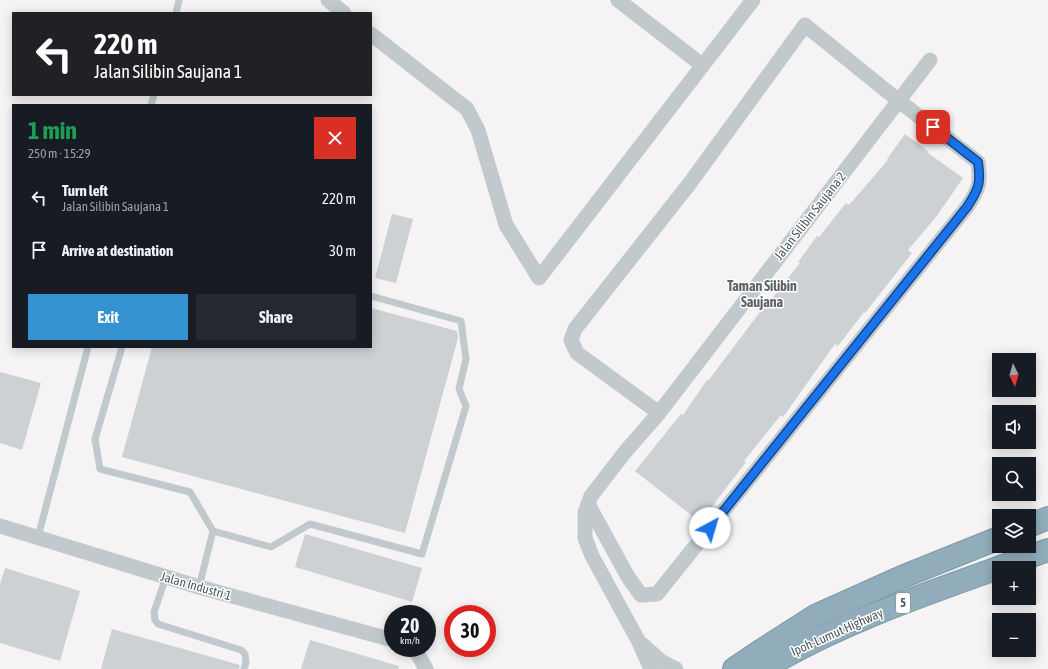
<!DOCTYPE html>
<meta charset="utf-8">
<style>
:root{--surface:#171b24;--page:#242831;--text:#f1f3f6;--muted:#9ea1a6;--accent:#3392cf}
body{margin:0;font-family:"Asap Condensed",sans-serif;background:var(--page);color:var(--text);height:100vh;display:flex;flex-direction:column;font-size:15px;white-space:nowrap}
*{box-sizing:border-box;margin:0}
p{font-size:13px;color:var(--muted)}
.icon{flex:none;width:22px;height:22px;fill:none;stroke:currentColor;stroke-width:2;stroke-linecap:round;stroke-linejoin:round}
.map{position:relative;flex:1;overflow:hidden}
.drawer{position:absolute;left:12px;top:104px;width:360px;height:244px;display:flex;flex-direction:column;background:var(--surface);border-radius:0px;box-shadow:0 2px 10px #0003}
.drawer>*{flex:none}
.hud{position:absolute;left:12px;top:12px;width:360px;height:84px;border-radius:0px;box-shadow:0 2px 10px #0003;background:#202124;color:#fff;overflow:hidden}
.needle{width:26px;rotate:175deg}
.controls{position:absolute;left:992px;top:353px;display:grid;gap:8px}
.controls a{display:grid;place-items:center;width:44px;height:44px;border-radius:0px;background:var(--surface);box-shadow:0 2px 10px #0003;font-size:20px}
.speed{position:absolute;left:384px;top:605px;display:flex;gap:8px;font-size:20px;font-weight:700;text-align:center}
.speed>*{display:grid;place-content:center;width:52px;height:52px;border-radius:50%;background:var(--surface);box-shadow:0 2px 10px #0003;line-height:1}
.speed small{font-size:10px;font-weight:400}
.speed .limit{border:6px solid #d22;background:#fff;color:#111}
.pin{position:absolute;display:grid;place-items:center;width:34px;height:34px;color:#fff;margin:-17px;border-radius:8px;box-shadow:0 2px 6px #0006}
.me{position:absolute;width:44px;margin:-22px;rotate:39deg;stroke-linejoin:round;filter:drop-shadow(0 0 3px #0008)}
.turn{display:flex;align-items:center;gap:14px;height:84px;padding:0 16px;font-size:18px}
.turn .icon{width:52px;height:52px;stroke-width:2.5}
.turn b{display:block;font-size:28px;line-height:34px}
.round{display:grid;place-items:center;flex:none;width:42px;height:42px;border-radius:0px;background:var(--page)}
.overview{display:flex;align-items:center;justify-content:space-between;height:68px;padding:0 16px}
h1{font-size:24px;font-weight:700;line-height:30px;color:#1e9e55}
.primary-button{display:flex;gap:8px;margin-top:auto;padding:8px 16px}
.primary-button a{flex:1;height:46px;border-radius:0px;background:var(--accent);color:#fff;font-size:16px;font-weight:700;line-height:46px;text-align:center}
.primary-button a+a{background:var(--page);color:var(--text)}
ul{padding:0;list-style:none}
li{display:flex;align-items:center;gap:12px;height:52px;padding:0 16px}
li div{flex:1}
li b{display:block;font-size:15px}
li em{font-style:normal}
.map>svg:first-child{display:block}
.building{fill:#ced1d4}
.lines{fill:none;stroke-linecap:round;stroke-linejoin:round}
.highway-casing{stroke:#7d98a6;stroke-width:24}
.lane{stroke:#c1c9cd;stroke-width:7}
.street{stroke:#c1c9cd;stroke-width:15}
.highway{stroke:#91adbb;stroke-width:22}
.route-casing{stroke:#114b97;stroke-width:10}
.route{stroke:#1a73e8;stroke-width:7}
.labels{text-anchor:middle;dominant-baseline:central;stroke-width:3;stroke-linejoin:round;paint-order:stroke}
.shield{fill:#fff;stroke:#828b8e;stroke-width:1}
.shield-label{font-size:12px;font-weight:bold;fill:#4d595e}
.street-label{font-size:13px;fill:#4d595e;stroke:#fff}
.neighbourhood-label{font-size:14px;font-weight:bold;fill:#606467;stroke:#fff}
</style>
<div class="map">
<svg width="1048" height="669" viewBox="0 0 1048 669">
<rect width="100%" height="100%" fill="#f5f3f3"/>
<g class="building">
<path d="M 905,134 L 929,152 L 928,153 L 963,178 L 936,217 L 908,250 L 912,253 L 865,313 L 864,312 L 838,346 L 835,344 L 783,417 L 781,415 L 744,461 L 746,462 L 700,522 L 635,471 L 681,414 L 683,415 L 707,380 L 708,381 L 763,308 L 764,309 L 800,263 L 798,262 L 817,236 L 819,237 L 846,203 L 849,205 L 888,160 L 887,159 Z"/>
<path d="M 392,214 L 413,219 L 396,283 L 375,278 Z"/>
<path d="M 371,308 L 457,331 L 458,338 L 405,533 L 122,457 L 152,347 L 371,347 Z"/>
<path d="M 0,372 L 41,383 L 22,450 L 0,443 Z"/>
<path d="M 305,534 L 422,568 L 412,602 L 295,567 Z"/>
<path d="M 5,568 L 80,591 L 60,661 L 0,643 L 0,584 Z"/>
<path d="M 112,629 L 240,665 L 239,669 L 101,669 Z"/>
<path d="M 310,640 L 399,666 L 399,669 L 301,669 Z"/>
</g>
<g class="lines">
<g class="highway-casing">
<g id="highway">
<path d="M 1029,526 L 1048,518"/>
<path d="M 734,669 L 762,650 L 815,616 L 902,577 L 999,538"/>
<path d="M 763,669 C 849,617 953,585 1048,550"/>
</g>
</g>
<g class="lane">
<path d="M 176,13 L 179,0"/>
<path d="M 151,105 L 154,95"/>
<path d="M 122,347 L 95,439 L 100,469 L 190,492 L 213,531 L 271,547 L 310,524 L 422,554 L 466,406 L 459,389 L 466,359 L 461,321 L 371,296"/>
<path d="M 38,537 L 88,347"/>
<path d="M 166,577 L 154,612 L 155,620 L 158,624 L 241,650 L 245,654 L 246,662 L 244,669"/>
<path d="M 199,587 L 213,531"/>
</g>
<g class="street">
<path d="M 328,0 L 344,13"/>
<path d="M 618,0 L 702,65"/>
<path d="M 371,34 L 467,109 L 478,130 L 506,225 L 539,278 L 753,0"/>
<path d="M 588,504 L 628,577 L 641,595 L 657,594 L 967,207 C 979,189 981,183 978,162 L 899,101 L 805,25 L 690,183 L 575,329 L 571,340 L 577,353 L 659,413"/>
<path d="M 0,526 L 199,587 L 393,640"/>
<path d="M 643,645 L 662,662 L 676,669"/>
<path d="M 410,648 L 417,653 L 426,669"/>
<path d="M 651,669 L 639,642 L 592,556 L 585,538 L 585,513 L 591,496 L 625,452 L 659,413 L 930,60"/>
</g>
<use href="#highway" class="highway"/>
</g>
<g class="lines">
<g class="route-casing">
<path id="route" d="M 710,528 L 967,207 C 979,189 981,183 978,162 L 933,127"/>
</g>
<use href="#route" class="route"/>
</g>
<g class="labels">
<rect class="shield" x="896" y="593" width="14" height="20" rx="3"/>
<g class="shield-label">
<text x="903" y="603">5</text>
</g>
<g class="street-label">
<text transform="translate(810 216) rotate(-52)">Jalan Silibin Saujana 2</text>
<text transform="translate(196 586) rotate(16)">Jalan Industri 1</text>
<text transform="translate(837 632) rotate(-24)">Ipoh-Lumut Highway</text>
</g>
<g class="neighbourhood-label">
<text x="762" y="286">Taman Silibin<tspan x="762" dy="16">Saujana</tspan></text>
</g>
</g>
</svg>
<div class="controls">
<a><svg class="needle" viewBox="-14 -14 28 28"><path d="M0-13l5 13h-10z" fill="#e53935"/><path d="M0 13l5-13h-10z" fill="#9ea1a6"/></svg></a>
<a><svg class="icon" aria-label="sound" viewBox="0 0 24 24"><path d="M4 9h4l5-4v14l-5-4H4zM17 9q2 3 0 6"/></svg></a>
<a><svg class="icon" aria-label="search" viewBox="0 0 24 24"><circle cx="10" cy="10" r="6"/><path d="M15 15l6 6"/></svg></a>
<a><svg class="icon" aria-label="layers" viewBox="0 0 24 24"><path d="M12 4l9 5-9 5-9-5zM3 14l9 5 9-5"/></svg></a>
<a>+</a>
<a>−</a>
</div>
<div class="speed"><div>20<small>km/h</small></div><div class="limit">30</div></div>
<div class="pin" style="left:933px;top:127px;background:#d93025"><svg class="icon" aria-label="arrive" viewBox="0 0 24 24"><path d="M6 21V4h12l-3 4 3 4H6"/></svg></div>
<svg class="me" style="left:710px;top:528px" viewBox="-20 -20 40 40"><circle r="19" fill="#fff"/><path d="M0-13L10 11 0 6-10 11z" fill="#1a73e8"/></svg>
<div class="hud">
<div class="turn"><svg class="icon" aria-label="left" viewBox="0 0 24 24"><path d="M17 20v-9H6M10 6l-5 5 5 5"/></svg><div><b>220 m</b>Jalan Silibin Saujana 1</div></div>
</div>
<section class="drawer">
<div class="overview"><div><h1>1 min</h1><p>250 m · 15:29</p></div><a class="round" style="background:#d93025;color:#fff"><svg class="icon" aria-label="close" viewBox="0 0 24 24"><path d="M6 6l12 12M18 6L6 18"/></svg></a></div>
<ul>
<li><svg class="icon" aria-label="left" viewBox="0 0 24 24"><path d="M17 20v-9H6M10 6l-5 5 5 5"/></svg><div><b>Turn left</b><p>Jalan Silibin Saujana 1</p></div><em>220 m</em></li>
<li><svg class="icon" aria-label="arrive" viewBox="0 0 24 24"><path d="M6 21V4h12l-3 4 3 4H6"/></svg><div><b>Arrive at destination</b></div><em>30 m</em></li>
</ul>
<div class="primary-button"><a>Exit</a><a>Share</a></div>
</section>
</div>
